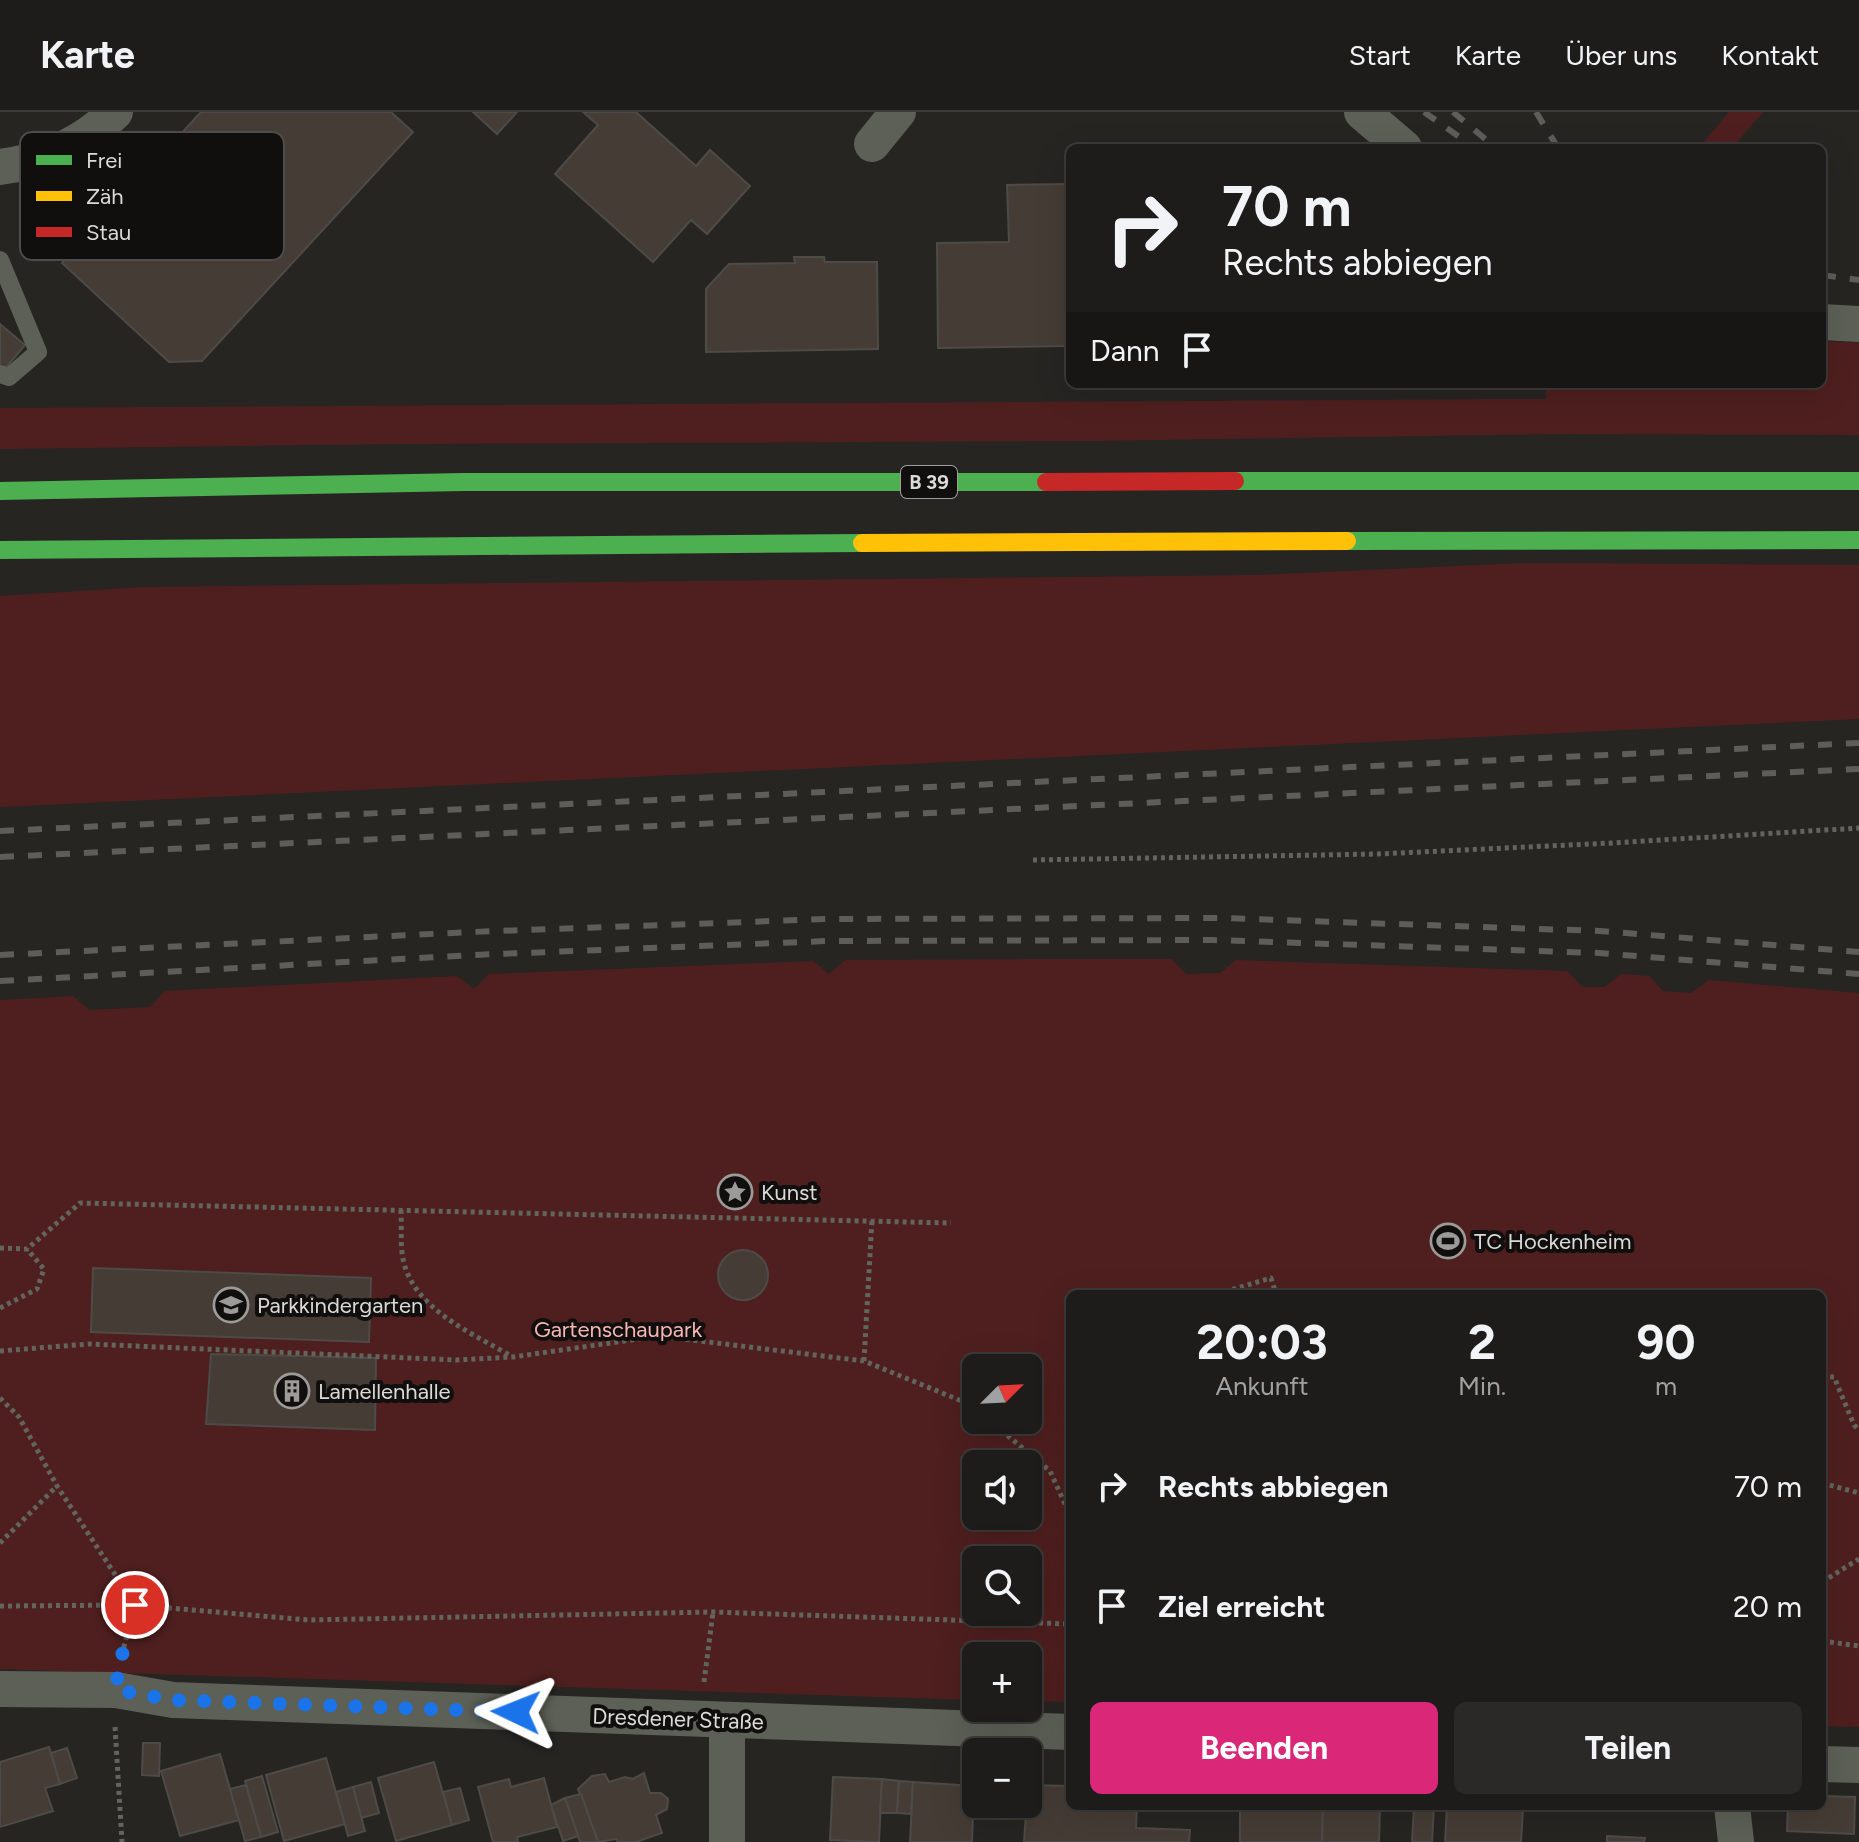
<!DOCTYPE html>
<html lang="de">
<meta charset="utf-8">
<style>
:root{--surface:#1d1c1a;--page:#2a2927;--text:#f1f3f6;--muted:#a0a1a2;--line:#3b3a39;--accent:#db2777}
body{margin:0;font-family:Figtree,sans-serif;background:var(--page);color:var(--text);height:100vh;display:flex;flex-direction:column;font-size:30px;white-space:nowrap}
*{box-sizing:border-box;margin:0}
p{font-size:26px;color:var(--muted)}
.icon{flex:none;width:44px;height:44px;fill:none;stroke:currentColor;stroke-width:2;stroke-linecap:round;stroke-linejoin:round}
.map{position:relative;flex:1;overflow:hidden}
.sheet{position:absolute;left:1066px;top:1178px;width:760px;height:520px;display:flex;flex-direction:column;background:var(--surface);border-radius:12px;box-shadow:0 8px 32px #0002,0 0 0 2px var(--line)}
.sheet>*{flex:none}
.hud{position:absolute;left:1066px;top:32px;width:760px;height:244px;border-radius:12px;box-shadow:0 8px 32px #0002,0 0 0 2px var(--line);background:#1d1c1a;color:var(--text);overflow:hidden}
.needle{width:52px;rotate:66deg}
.tools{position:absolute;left:962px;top:1242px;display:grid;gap:16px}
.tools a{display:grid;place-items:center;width:80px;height:80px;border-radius:12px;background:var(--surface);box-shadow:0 8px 32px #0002,0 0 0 2px var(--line);font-size:40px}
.pin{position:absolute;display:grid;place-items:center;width:68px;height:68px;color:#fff;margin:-34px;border:4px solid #fff;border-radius:50%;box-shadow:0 2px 8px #0007}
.me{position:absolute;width:88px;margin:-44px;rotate:272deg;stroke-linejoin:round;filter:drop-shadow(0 0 6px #0008)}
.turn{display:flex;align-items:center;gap:28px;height:168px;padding:0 24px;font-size:36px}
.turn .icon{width:104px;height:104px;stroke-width:2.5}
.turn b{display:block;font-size:56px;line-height:68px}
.then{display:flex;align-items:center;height:76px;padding:0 24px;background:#0003;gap:16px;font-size:30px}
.eta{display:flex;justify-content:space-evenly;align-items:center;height:136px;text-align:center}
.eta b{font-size:48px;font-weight:700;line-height:56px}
.primary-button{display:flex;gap:16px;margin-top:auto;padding:16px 24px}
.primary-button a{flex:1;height:92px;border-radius:12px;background:var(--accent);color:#fff;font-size:32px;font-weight:700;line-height:92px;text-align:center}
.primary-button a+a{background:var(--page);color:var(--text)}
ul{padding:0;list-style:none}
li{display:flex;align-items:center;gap:24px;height:120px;padding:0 24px}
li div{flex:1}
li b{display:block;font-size:30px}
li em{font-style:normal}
header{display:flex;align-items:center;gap:48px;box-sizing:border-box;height:112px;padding:0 40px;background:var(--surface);border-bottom:2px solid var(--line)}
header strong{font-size:38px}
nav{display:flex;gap:44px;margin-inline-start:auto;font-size:28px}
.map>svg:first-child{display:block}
.green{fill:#4f1f1f;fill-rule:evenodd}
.building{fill:#453c35;stroke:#4d4b48;stroke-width:2}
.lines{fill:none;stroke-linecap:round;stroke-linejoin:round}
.path{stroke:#62645e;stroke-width:5;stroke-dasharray:4 4;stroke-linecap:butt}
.lane{stroke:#5d6056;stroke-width:18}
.street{stroke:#5d6056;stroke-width:36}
.fast{stroke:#4caf50;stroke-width:18}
.slow{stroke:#ffc107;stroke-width:18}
.jam{stroke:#c62828;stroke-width:18}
.rail{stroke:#5d5e58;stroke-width:6;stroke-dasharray:14 14;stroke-linecap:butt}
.route{stroke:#1a73e8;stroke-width:14;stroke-dasharray:0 25.2}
.labels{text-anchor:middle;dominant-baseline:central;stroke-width:8;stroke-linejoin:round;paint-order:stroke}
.shield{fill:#100f0d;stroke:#9f9d9a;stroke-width:2}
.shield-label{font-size:20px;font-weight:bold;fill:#dcdad7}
.poi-label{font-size:22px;fill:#dcdad7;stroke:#100f0d;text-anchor:start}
.park-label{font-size:22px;fill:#f7b6b4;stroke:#100f0d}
.street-label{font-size:22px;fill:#dcdad7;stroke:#100f0d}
.key{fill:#100f0d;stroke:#4d4c4a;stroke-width:2}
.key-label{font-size:22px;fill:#dcdad7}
</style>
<header>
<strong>Karte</strong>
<nav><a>Start</a><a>Karte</a><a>Über uns</a><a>Kontakt</a></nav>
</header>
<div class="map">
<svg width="1859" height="1730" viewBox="0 0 1859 1730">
<rect width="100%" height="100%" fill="#272522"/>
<g class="green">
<path d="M 1729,0 L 1763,0 L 1732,36 L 1699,36 Z"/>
<path d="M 1822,229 L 1859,231 L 1859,323 L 1557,322 L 1087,329 L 398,332 L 0,337 L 0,296 L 1546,287 L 1546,272 L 1822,272 Z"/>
<path d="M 1523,451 L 1859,453 L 1859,607 L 0,695 L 0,484 L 144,475 L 1259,463 Z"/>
<path d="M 1094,847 L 1172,847 L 1186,862 L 1220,861 L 1236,848 L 1567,859 L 1582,875 L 1605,875 L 1621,862 L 1649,864 L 1663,879 L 1691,881 L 1709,868 L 1859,881 L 1859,1615 L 1822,1614 L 1822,1182 L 1070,1182 L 1070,1590 L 1028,1589 L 1028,1544 L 976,1544 L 976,1588 L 0,1557 L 0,888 L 73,884 L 89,898 L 150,895 L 165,879 L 457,864 L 474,877 L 489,862 L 813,849 L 829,862 L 845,848 ZM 976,1256 L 1028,1256 L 1028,1308 L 976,1308 ZM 976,1352 L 1028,1352 L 1028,1404 L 976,1404 ZM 976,1448 L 1028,1448 L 1028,1500 L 976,1500 Z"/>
</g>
<g class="building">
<path d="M 201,0 L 391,0 L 413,20 L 202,249 L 169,250 L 62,151 Z"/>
<path d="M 473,0 L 517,0 L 497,22 Z"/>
<path d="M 583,0 L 636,0 L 696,54 L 710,38 L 750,74 L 707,122 L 691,108 L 653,150 L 555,62 L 598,13 Z"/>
<path d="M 1070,72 L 1070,234 L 938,236 L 937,131 L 1009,130 L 1007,73 Z"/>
<path d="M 794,145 L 824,145 L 825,150 L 877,150 L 878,237 L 706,240 L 706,177 L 729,152 L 795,151 Z"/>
<path d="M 0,212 L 25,233 L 3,259 L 0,257 Z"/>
<circle cx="743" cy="1163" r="25"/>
<path d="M 93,1156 L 371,1166 L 369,1230 L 91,1220 Z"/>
<path d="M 211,1242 L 376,1246 L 375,1318 L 206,1312 Z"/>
<path d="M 143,1631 L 160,1631 L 159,1664 L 142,1663 Z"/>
<path d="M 49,1635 L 60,1672 L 45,1676 L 53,1699 L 0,1715 L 0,1650 Z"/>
<path d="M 67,1636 L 77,1666 L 60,1672 L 51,1641 Z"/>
<path d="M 220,1642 L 239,1708 L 180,1724 L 161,1659 Z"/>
<path d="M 326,1646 L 345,1712 L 284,1729 L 266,1663 Z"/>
<path d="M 434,1650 L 452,1713 L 396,1729 L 378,1666 Z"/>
<path d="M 644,1661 L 650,1681 L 661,1681 L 668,1687 L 667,1697 L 656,1703 L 662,1721 L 636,1730 L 618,1730 L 616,1727 L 598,1730 L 578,1677 L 592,1664 L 605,1662 L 609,1670 L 625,1665 L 633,1667 Z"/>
<path d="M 262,1664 L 278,1720 L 261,1725 L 245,1669 Z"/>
<path d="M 833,1665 L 882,1667 L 879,1730 L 830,1728 Z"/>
<path d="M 544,1666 L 557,1715 L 517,1725 L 518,1730 L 493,1730 L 478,1675 L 509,1667 L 511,1675 Z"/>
<path d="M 882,1667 L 899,1669 L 897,1701 L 880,1701 Z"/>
<path d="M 899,1669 L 913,1670 L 911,1702 L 897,1701 Z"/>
<path d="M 371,1670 L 379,1701 L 361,1706 L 353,1675 Z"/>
<path d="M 913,1670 L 974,1674 L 972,1730 L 910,1730 Z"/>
<path d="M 246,1673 L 261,1725 L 245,1729 L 230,1677 Z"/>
<path d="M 1028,1673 L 1070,1674 L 1070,1694 L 1137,1694 L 1136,1716 L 1190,1718 L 1189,1730 L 1024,1730 Z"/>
<path d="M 353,1675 L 365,1719 L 348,1724 L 336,1680 Z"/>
<path d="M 460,1676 L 469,1708 L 452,1713 L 443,1680 Z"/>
<path d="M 581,1682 L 598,1730 L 580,1730 L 565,1686 Z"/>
<path d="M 1822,1684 L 1855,1685 L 1854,1722 L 1787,1719 L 1788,1694 L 1822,1694 Z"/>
<path d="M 565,1686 L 578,1724 L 563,1729 L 551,1693 Z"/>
<path d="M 1240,1694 L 1323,1694 L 1322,1730 L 1240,1730 Z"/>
<path d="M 1323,1694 L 1380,1694 L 1379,1730 L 1322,1730 Z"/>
<path d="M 1414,1694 L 1434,1694 L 1432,1730 L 1412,1730 Z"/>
<path d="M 1447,1694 L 1523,1697 L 1521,1730 L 1445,1730 Z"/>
<path d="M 1607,1724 L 1645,1726 L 1644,1730 L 1607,1730 Z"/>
</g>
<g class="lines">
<g class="path">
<path d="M 1033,748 L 1378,742 L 1612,731 L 1859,716"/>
<path d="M 401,1098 C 402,1114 400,1132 403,1147 C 413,1197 472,1221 511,1244"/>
<path d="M 0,1136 L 27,1137 L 80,1091 L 951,1111"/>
<path d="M 1217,1182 L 1271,1166 L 1276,1182"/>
<path d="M 0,1196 L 37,1177 L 44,1157 L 27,1137"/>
<path d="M 0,1239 L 89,1232 L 456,1248 L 513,1245 L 659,1224 L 864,1249 L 969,1292 L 976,1297"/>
<path d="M 864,1249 L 872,1107"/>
<path d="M 1822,1264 L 1834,1265 L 1854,1313 L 1859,1318"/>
<path d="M 0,1286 L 19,1305 L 57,1374 L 135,1493 L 122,1542"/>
<path d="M 989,1308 L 1050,1359 L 1070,1403"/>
<path d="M 1822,1371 L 1859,1381"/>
<path d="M 0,1431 L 57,1374"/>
<path d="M 1822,1470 L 1859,1447"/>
<path d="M 0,1494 L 135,1493 L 308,1508 L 713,1500 L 1070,1512"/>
<path d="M 1822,1529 L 1859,1534"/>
<path d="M 704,1570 L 713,1500"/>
<path d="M 115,1615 L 122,1730"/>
</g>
<path class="lane" d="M 0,148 L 38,240 L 9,265 L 0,262"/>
<g class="street">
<path d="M 1362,0 L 1404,36"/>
<path d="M 872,32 L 898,0"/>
<path d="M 0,55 C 44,49 84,32 115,0"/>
<path d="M 1822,210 L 1859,212"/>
<path d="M 0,1577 L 116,1578 L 173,1588 L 1070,1620"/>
<path d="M 727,1609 L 727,1730"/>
<path d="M 1822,1652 L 1859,1653"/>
<path d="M 1732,1694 L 1736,1730"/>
</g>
<g class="fast">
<path d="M 1235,369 L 1859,369"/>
<path d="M 0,379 L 464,370 L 1046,370"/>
<path d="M 1347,429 L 1859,428"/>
<path d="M 0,438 L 862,431"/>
</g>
<path class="slow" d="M 862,431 L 1347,429"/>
<path class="jam" d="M 1046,370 L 1235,369"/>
<g class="rail">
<path d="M 1424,0 L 1475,36"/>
<path d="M 1453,0 L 1496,36"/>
<path d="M 1536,0 L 1558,36"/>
<path d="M 1822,163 L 1859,168"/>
<path d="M 0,719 L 1859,631"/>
<path d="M 0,745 L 1859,657"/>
<path d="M 0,843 L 472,820 L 827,807 L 1221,806 L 1600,819 L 1859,840"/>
<path d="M 0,869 L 473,843 L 828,829 L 1213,828 L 1599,841 L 1859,862"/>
</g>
</g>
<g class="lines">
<path class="route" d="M 135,1493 L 118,1559 L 116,1578 L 173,1588 L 516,1600"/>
</g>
<defs>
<g id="sight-ring" transform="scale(1.8)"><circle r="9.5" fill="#100f0d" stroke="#9d9b98" stroke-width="1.5"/><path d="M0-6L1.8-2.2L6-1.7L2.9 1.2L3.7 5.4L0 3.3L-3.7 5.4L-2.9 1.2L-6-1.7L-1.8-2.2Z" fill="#9d9b98"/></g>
<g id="stadium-ring" transform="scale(1.8)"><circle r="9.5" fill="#100f0d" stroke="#9d9b98" stroke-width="1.5"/><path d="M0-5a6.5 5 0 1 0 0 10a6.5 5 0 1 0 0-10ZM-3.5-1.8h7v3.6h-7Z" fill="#9d9b98"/></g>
<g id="school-ring" transform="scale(1.8)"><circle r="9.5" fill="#100f0d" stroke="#9d9b98" stroke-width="1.5"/><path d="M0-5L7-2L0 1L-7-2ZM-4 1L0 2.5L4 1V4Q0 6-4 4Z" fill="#9d9b98"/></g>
<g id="building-ring" transform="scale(1.8)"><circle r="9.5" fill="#100f0d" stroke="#9d9b98" stroke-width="1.5"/><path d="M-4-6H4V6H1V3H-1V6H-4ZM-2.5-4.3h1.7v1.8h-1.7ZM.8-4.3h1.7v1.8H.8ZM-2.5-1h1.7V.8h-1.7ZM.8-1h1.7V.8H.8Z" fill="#9d9b98"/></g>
</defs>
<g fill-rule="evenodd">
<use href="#sight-ring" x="735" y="1080"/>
<use href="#stadium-ring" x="1448" y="1129"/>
<use href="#school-ring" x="231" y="1193"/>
<use href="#building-ring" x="292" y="1279"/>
</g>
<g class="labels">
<rect class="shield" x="901" y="354" width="56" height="32" rx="6"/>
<g class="shield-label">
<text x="929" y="370">B 39</text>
</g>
<g class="poi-label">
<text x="761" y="1080">Kunst</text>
<text x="1474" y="1129">TC Hockenheim</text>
<text x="257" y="1193">Parkkindergarten</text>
<text x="318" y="1279">Lamellenhalle</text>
</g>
<g class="park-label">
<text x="618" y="1217">Gartenschaupark</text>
</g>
<g class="street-label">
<text transform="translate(678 1607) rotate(2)">Dresdener Straße</text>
</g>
</g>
<rect x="20" y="20" width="264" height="128" rx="12" class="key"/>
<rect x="36" y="43" width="36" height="10" fill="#4caf50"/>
<rect x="36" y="79" width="36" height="10" fill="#ffc107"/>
<rect x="36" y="115" width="36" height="10" fill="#c62828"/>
<g class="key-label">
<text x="86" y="56">Frei</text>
<text x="86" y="92">Zäh</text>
<text x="86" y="128">Stau</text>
</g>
</svg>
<div class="tools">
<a><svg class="needle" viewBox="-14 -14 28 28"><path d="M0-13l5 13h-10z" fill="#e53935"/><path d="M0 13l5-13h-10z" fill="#a0a1a2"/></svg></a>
<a><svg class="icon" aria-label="sound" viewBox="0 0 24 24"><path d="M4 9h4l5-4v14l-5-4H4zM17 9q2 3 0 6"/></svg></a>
<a><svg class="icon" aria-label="search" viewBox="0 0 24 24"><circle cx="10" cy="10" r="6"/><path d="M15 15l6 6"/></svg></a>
<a>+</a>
<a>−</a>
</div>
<div class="pin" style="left:135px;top:1493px;background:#d93025"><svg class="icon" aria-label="arrive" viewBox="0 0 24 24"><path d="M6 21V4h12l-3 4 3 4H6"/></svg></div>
<svg class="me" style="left:516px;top:1600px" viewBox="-20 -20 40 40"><path d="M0-17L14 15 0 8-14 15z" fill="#1a73e8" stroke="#fff" stroke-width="4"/></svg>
<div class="hud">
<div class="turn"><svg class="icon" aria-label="right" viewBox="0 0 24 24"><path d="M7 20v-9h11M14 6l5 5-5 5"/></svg><div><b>70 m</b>Rechts abbiegen</div></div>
<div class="then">Dann<svg class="icon" aria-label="arrive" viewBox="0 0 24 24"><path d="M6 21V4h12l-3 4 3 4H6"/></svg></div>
</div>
<section class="sheet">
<div class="eta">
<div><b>20:03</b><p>Ankunft</p></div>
<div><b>2</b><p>Min.</p></div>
<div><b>90</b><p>m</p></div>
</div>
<ul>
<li><svg class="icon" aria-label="right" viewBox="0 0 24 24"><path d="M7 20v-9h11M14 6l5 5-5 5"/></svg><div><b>Rechts abbiegen</b></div><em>70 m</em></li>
<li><svg class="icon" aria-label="arrive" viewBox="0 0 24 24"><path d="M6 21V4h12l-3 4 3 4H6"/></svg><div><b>Ziel erreicht</b></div><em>20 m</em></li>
</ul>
<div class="primary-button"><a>Beenden</a><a>Teilen</a></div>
</section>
</div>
